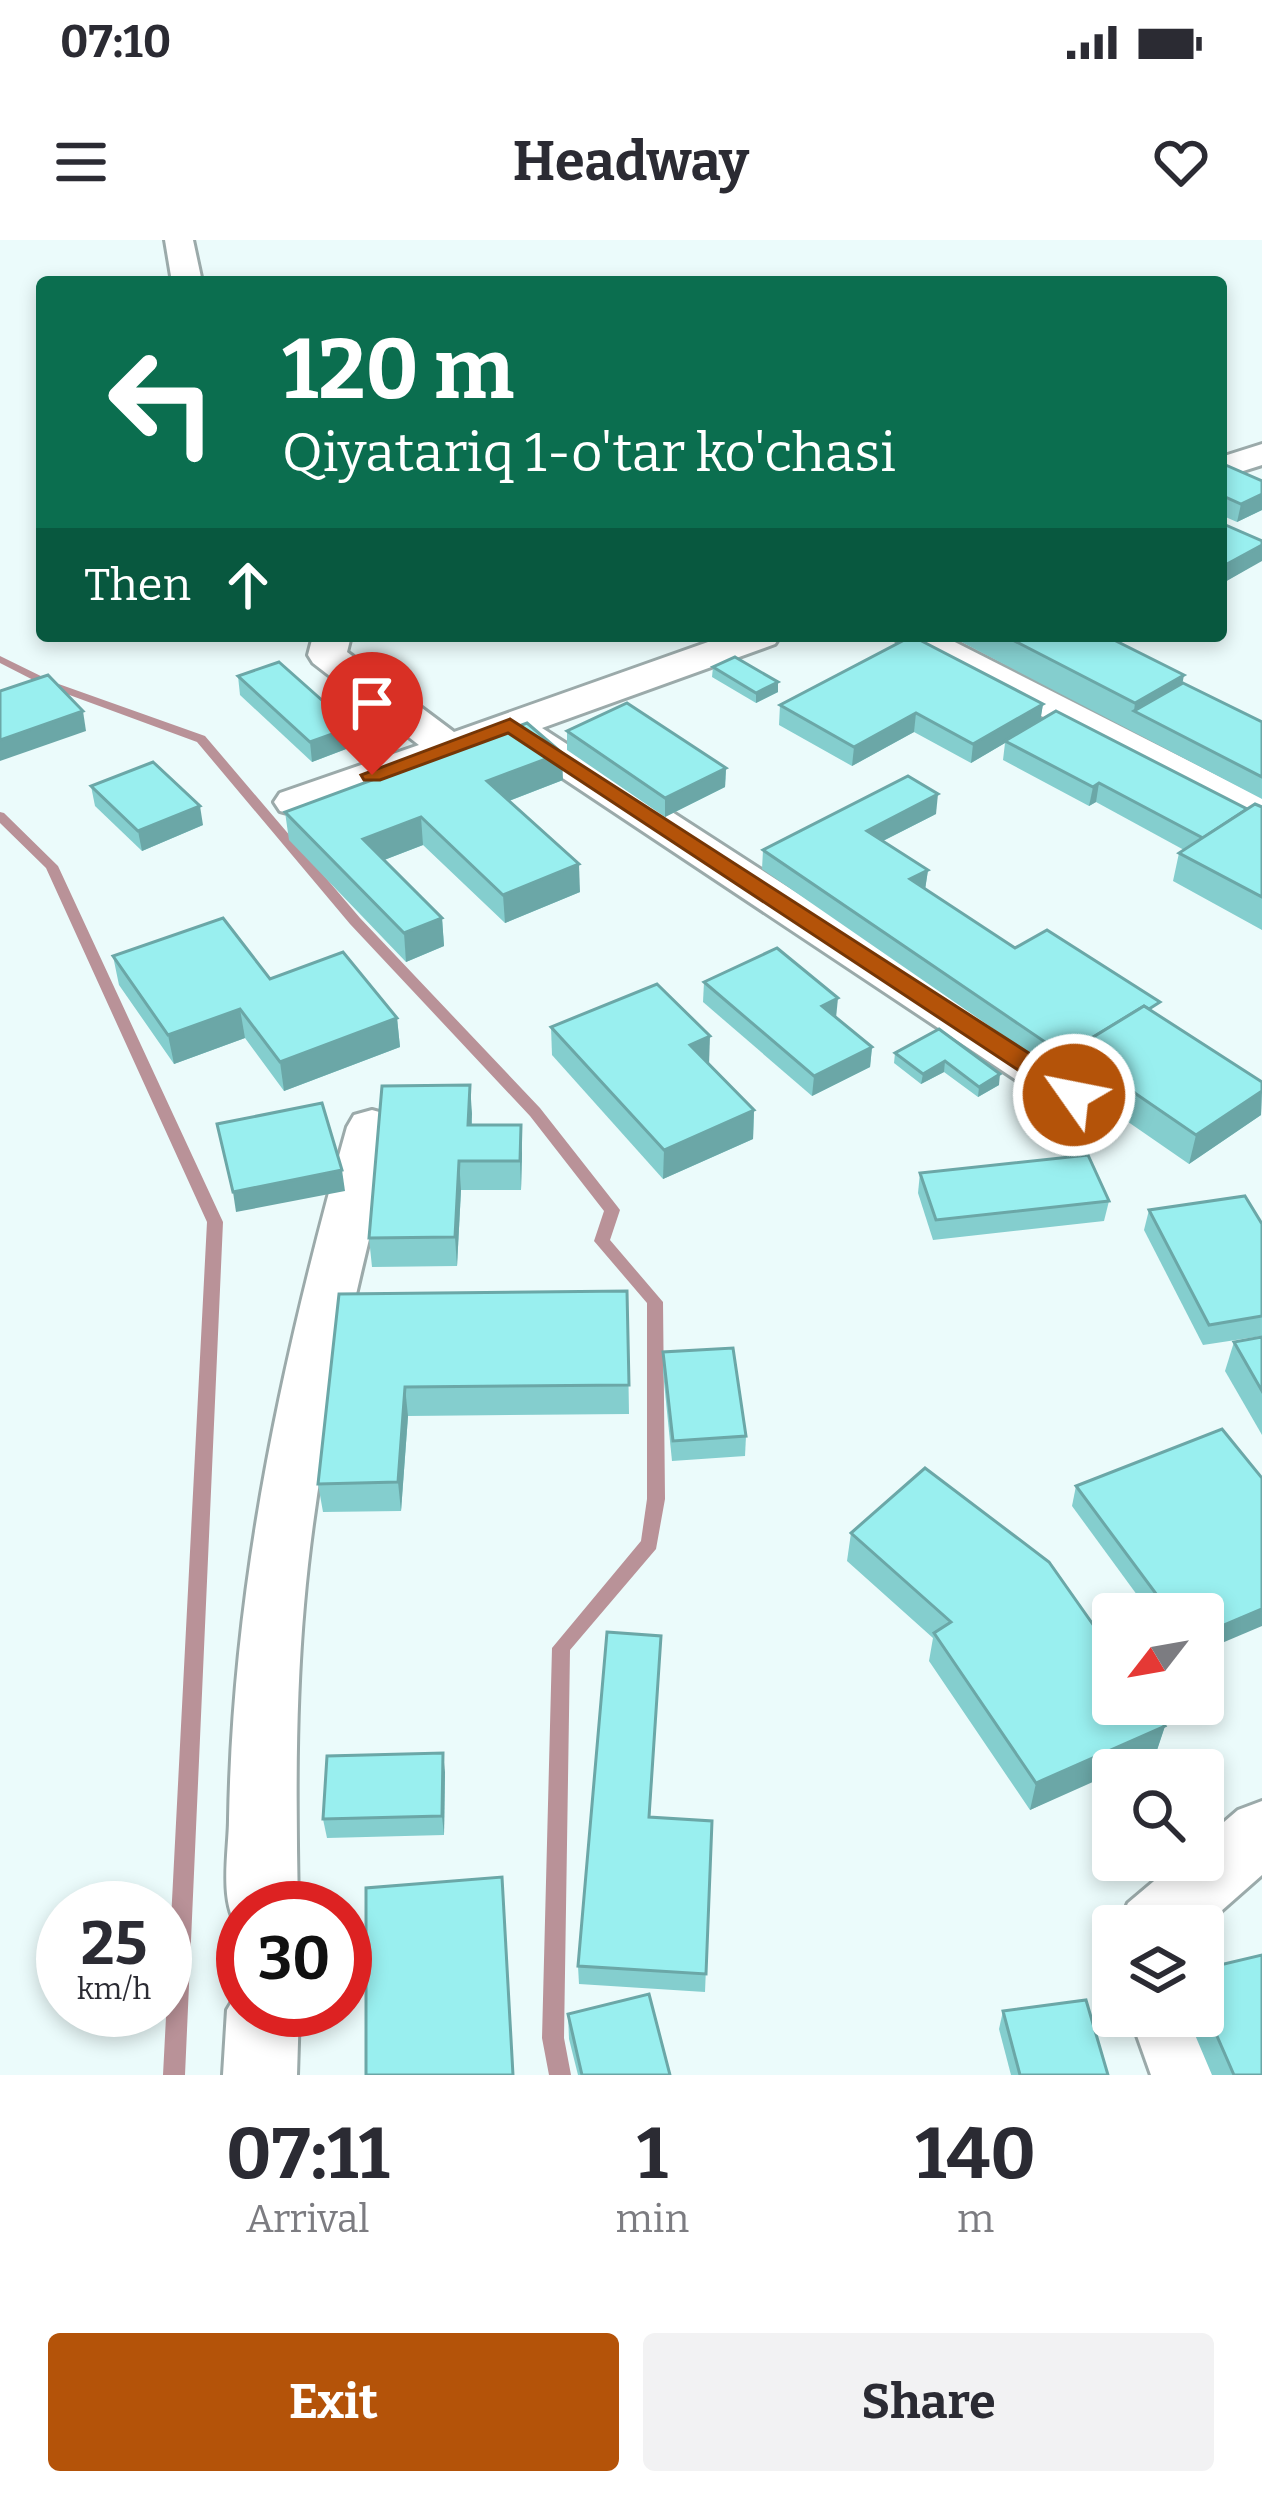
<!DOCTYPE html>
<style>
:root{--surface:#fff;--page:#f2f2f3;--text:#2b2b33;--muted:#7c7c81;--accent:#b45309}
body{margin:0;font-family:Bitter,serif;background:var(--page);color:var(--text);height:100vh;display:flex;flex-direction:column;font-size:45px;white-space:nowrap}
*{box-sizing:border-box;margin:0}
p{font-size:39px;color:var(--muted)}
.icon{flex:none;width:66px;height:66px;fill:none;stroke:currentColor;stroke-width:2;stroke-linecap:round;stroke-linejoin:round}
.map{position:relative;height:1835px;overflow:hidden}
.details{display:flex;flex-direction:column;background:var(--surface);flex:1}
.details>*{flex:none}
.hud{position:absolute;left:36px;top:36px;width:1191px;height:366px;border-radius:12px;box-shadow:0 6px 18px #0003;background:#0b6e4f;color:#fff;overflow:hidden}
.needle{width:78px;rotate:239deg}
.controls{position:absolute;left:1092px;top:1353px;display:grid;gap:24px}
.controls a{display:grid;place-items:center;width:132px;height:132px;border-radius:12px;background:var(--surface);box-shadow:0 6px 18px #0003;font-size:60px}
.speed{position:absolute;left:36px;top:1641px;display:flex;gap:24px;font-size:60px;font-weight:700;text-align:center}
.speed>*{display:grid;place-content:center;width:156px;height:156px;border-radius:50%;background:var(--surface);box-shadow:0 6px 18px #0003;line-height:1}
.speed small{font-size:30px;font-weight:400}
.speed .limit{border:18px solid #d22;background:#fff;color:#111}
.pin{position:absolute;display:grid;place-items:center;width:102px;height:102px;color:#fff;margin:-123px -51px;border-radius:50% 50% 50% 0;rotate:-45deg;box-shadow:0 0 12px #0007}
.pin .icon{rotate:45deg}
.me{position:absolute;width:132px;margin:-66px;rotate:303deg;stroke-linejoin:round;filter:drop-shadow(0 0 9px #0008)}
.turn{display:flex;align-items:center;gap:42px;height:252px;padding:0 48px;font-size:54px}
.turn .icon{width:156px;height:156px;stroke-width:2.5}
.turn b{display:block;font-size:84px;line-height:102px}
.then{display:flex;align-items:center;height:114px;padding:0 48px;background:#0003;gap:24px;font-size:45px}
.eta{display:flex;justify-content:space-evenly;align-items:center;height:204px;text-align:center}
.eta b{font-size:72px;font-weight:700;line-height:84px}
.cta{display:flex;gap:24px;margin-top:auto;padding:24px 48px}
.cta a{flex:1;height:138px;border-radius:12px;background:var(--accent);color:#fff;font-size:48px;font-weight:700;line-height:138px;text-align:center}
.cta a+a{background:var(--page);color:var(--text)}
.status{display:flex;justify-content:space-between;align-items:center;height:84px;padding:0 60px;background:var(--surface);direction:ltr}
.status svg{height:33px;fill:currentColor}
header{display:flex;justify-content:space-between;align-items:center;height:156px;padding:0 48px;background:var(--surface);font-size:54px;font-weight:700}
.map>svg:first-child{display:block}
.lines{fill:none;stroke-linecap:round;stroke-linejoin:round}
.stream{fill:#b99298;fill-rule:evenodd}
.minor-casing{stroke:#9baaaa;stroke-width:6}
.minor{fill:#fff;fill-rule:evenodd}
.wall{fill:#84cece}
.shaded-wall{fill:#6ba7a7}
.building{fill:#99efef;stroke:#6ba7a7;stroke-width:3}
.route{fill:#b45309;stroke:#753606;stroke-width:3}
</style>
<div class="status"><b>07:10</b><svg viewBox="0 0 49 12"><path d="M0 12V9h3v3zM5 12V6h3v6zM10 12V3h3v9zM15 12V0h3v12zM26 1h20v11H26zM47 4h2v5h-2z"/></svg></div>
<header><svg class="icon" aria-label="menu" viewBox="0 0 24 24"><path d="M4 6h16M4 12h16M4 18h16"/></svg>Headway<svg class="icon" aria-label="heart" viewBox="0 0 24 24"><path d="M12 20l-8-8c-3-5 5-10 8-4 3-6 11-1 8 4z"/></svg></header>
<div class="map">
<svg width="1262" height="1835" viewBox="0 0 1262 1835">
<rect width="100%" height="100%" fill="#ebfbfb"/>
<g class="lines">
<g class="stream">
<path d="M 0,416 L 53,442 L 205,496 L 360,678 L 540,868 L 617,966 L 620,970 L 610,1000 L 663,1062 L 665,1259 L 656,1309 L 570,1410 L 564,1798 L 571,1835 L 549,1835 L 542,1798 L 552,1408 L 641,1301 L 647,1259 L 647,1063 L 594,1001 L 604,971 L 530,876 L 350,684 L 197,502 L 45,446 L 0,423 Z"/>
<path d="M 0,572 L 4,573 L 58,626 L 223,982 L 185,1835 L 163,1835 L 207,982 L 46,628 L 0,583 Z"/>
</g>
<g class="minor-casing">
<g id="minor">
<path d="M 165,0 L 193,0 L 202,42 L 172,42 Z"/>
<path d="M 1262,204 L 1262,225 L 1221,238 L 1221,217 Z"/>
<path d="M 313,396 L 351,396 L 347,412 L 454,492 L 725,396 L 780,396 L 775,404 L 542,488 L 1091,843 L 1099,855 L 1091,867 L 1074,872 L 1057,867 L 507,501 L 310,571 L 295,575 L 280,571 L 274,562 L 280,553 L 419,505 L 313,423 L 308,415 Z"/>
<path d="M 894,396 L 943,396 L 1262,558 L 1262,588 L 899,404 Z"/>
<path d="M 372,870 L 390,875 L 397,887 C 357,1044 318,1203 304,1365 C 295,1466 296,1567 298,1668 L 243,1668 L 243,1693 C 217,1669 229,1612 229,1579 C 233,1341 283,1115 347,887 L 354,875 Z"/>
<path d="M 1262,1561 L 1262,1635 L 1203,1687 L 1118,1686 L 1128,1663 L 1179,1620 L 1203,1620 L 1203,1600 L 1238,1570 Z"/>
<path d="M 243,1743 L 243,1770 L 299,1770 L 297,1835 L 223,1835 L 227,1770 Z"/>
<path d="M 1130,1776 L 1202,1776 L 1225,1835 L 1151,1835 Z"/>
</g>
</g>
<use href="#minor" class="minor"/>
</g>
<g class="wall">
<path d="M 1221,223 L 1262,241 L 1262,270 L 1237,282 L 1221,275 Z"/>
<path d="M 1221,283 L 1262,301 L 1262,320 L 1223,343 L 1221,342 Z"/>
<path d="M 950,396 L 1106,396 L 1183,443 L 1262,482 L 1262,559 Z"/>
<path d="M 713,427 L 778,442 L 778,452 L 756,463 L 712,437 Z"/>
<path d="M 238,436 L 354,506 L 312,522 L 240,455 Z"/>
<path d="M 1043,464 L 1040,480 L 1247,569 L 1262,567 L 1262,690 L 1173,641 L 1179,613 L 1184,610 L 1096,562 L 1089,566 L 1003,520 L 1005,503 L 971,523 L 914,492 L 852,526 L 779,485 L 780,465 Z"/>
<path d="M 567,491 L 726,528 L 725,547 L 665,577 L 567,510 Z"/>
<path d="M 563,540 L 509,561 L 580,652 L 505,683 L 423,605 L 384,620 L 442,678 L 444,706 L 406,722 L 289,600 L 285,572 Z"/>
<path d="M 91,546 L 203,585 L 142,611 L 95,566 Z"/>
<path d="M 936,574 L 883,601 L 928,630 L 925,649 L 1015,708 L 1158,775 L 1262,842 L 1261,875 L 1189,924 L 762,629 L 763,610 Z"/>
<path d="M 113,716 L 270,739 L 397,778 L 400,807 L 284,851 L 245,798 L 174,824 L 119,745 Z"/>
<path d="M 704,742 L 836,778 L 872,807 L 870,827 L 812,856 L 703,762 Z"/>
<path d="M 551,787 L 709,824 L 754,870 L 753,899 L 663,939 L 552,815 Z"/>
<path d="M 939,789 L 999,845 L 978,857 L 944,832 L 921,844 L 894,823 L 895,813 Z"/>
<path d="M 470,845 L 472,885 L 522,913 L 521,950 L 461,950 L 457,1026 L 372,1027 L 369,998 Z"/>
<path d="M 920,933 L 1109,961 L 1104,981 L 933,1000 L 918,953 Z"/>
<path d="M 1149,970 L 1262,984 L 1262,1096 L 1203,1105 L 1144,990 Z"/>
<path d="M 627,1051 L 629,1174 L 408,1176 L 401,1271 L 323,1272 L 318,1244 L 339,1054 Z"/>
<path d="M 1262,1097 L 1262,1195 L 1225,1131 L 1234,1102 Z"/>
<path d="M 663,1112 L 746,1196 L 745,1216 L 672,1221 L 663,1132 Z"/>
<path d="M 1076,1246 L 1203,1374 L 1151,1374 L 1072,1266 Z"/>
<path d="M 851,1293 L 1165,1486 L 1156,1513 L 1119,1530 L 1113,1530 L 1030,1570 L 929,1421 L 933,1398 L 847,1321 Z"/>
<path d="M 660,1415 L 650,1577 L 712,1581 L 705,1752 L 579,1744 L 578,1726 Z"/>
<path d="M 445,1532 L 444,1595 L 327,1598 L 323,1579 Z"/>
<path d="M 1203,1729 L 1262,1835 L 1212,1835 L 1187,1776 L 1203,1776 Z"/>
<path d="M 1003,1771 L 1108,1835 L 1011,1835 L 999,1789 Z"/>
<path d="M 568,1774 L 670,1835 L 578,1835 L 569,1799 Z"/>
</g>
<g class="shaded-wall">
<path d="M 1262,254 L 1262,270 L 1237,282 L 1241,264 Z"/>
<path d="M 1262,305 L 1262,321 L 1223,343 L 1227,324 Z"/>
<path d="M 1184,435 L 1179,462 L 1134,471 L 1135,463 Z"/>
<path d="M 778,442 L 778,452 L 756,463 L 756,453 Z"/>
<path d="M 1043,464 L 1040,483 L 1005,501 L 1005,503 L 971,523 L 973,504 Z"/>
<path d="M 83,471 L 86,491 L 0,521 L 0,500 Z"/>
<path d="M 916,473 L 914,492 L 852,526 L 854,507 Z"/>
<path d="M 352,487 L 354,506 L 312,522 L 310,502 Z"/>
<path d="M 562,513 L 563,540 L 488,569 L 487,541 Z"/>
<path d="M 726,528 L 725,547 L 665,577 L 665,558 Z"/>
<path d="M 1099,543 L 1096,562 L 1089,566 L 1093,547 Z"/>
<path d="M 938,554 L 936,574 L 865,610 L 867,591 Z"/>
<path d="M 200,566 L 203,585 L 142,611 L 138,591 Z"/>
<path d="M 421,577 L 423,605 L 366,627 L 363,599 Z"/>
<path d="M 579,624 L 580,652 L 505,683 L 503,655 Z"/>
<path d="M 928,630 L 925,650 L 910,639 Z"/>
<path d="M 442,678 L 444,706 L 406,722 L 404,693 Z"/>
<path d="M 838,758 L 836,778 L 822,766 Z"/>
<path d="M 240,769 L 245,798 L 174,824 L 168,795 Z"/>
<path d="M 397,778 L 400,807 L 284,851 L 280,822 Z"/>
<path d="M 710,796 L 709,825 L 690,805 Z"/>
<path d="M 872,807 L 870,827 L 812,856 L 814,836 Z"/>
<path d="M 945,821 L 944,832 L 921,844 L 923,834 Z"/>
<path d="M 1000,834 L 999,845 L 978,857 L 979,847 Z"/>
<path d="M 470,845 L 472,874 L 470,914 L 468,885 Z"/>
<path d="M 1262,851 L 1261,875 L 1189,924 L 1196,895 Z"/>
<path d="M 754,870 L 753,899 L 663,939 L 664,910 Z"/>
<path d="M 521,885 L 522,913 L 521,950 L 520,921 Z"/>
<path d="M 459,921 L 461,950 L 457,1026 L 455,997 Z"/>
<path d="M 342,930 L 345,951 L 236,972 L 233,952 Z"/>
<path d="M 405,1147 L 408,1176 L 401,1271 L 398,1242 Z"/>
<path d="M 1262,1369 L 1262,1386 L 1203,1411 L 1203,1394 Z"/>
<path d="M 1165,1486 L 1156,1513 L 1119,1530 L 1113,1530 L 1113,1533 L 1030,1570 L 1036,1543 Z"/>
<path d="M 443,1513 L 445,1532 L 444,1595 L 442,1576 Z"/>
</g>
<g class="building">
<path d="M 1221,223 L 1262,241 L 1262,254 L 1241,264 L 1221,255 Z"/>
<path d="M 1221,283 L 1262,301 L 1262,305 L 1227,324 L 1221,322 Z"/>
<path d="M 912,396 L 1043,464 L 973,504 L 916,473 L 854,507 L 780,465 Z"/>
<path d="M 1005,396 L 1106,396 L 1184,435 L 1135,463 Z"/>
<path d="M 735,417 L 778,442 L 756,453 L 713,427 Z"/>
<path d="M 279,422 L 352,487 L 310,502 L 238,436 Z"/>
<path d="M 48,435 L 83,471 L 0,500 L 0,451 Z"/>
<path d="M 1183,443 L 1262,482 L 1262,537 L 1134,471 Z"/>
<path d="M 627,463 L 726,528 L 665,558 L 567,491 Z"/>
<path d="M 1056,471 L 1247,569 L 1203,598 L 1099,543 L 1093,547 L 1005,501 Z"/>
<path d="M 527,483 L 562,513 L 487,541 L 579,624 L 503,655 L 421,577 L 363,599 L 442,678 L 404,693 L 285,572 Z"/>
<path d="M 153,522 L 200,566 L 138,591 L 91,546 Z"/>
<path d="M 908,536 L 938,554 L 867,591 L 928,630 L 910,639 L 1015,708 L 1047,690 L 1160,762 L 1149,769 L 1144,766 L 1072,810 L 1070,819 L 763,610 Z"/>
<path d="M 1255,564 L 1262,567 L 1262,657 L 1179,613 Z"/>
<path d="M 223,678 L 270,739 L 343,712 L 397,778 L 280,822 L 240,769 L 168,795 L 113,716 Z"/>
<path d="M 777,708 L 838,758 L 822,766 L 872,807 L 814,836 L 704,742 Z"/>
<path d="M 657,744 L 710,796 L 690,805 L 754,870 L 664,910 L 551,787 Z"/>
<path d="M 1144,766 L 1262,842 L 1262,851 L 1196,895 L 1072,810 Z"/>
<path d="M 939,789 L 1000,834 L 979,847 L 945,821 L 923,834 L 895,813 Z"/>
<path d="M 470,845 L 468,885 L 521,885 L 520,921 L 459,921 L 455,997 L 369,998 L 382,846 Z"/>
<path d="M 322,863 L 342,930 L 233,952 L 217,884 Z"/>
<path d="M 1088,915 L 1109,961 L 936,980 L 920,933 Z"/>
<path d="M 1245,956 L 1262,984 L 1262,1076 L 1209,1085 L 1149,970 Z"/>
<path d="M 627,1051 L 629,1145 L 405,1147 L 398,1242 L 318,1244 L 339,1054 Z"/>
<path d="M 1262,1097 L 1262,1151 L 1234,1102 Z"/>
<path d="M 733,1108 L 746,1196 L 673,1201 L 663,1112 Z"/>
<path d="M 1222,1189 L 1262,1238 L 1262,1369 L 1203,1394 L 1203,1374 L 1171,1374 L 1076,1246 Z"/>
<path d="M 925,1228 L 1049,1322 L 1113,1413 L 1113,1464 L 1149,1464 L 1165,1486 L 1036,1543 L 934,1393 L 951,1382 L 851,1293 Z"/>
<path d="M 607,1392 L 661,1396 L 649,1577 L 712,1581 L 706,1734 L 578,1726 Z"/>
<path d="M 443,1513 L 442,1576 L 323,1579 L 327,1516 Z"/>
<path d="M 502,1637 L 513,1835 L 366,1835 L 366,1648 Z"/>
<path d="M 1262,1715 L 1262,1835 L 1234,1835 L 1203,1764 L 1203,1729 Z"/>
<path d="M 649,1754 L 670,1835 L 582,1835 L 568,1774 Z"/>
<path d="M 1086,1760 L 1108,1835 L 1020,1835 L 1003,1771 Z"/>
</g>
<path class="route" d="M 510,479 L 1083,848 L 1087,855 L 1083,861 L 1065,861 L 508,493 L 380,540 L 364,540 L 361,535 Z"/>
</svg>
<div class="controls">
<a><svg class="needle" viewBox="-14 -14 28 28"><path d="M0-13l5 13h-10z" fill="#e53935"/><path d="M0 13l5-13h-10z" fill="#7c7c81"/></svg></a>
<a><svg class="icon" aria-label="search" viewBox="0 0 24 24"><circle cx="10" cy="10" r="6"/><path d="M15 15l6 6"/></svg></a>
<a><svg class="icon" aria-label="layers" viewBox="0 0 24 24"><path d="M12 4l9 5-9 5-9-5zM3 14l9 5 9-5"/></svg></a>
</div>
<div class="speed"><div>25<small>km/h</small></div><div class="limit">30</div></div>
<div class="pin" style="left:372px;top:535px;background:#d93025"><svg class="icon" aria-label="arrive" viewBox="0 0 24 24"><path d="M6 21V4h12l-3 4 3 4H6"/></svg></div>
<svg class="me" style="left:1074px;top:855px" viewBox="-20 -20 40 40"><circle r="17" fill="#b45309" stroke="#fff" stroke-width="3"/><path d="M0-11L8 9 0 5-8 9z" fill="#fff"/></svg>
<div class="hud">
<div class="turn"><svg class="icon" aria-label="left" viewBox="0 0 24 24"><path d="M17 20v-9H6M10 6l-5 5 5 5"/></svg><div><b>120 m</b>Qiyatariq 1-o'tar ko'chasi</div></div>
<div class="then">Then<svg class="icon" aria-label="ahead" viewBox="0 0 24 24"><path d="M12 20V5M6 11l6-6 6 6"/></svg></div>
</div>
</div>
<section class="details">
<div class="eta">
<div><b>07:11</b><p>Arrival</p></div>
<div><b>1</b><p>min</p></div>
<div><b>140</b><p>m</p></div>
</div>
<div class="cta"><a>Exit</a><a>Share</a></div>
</section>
